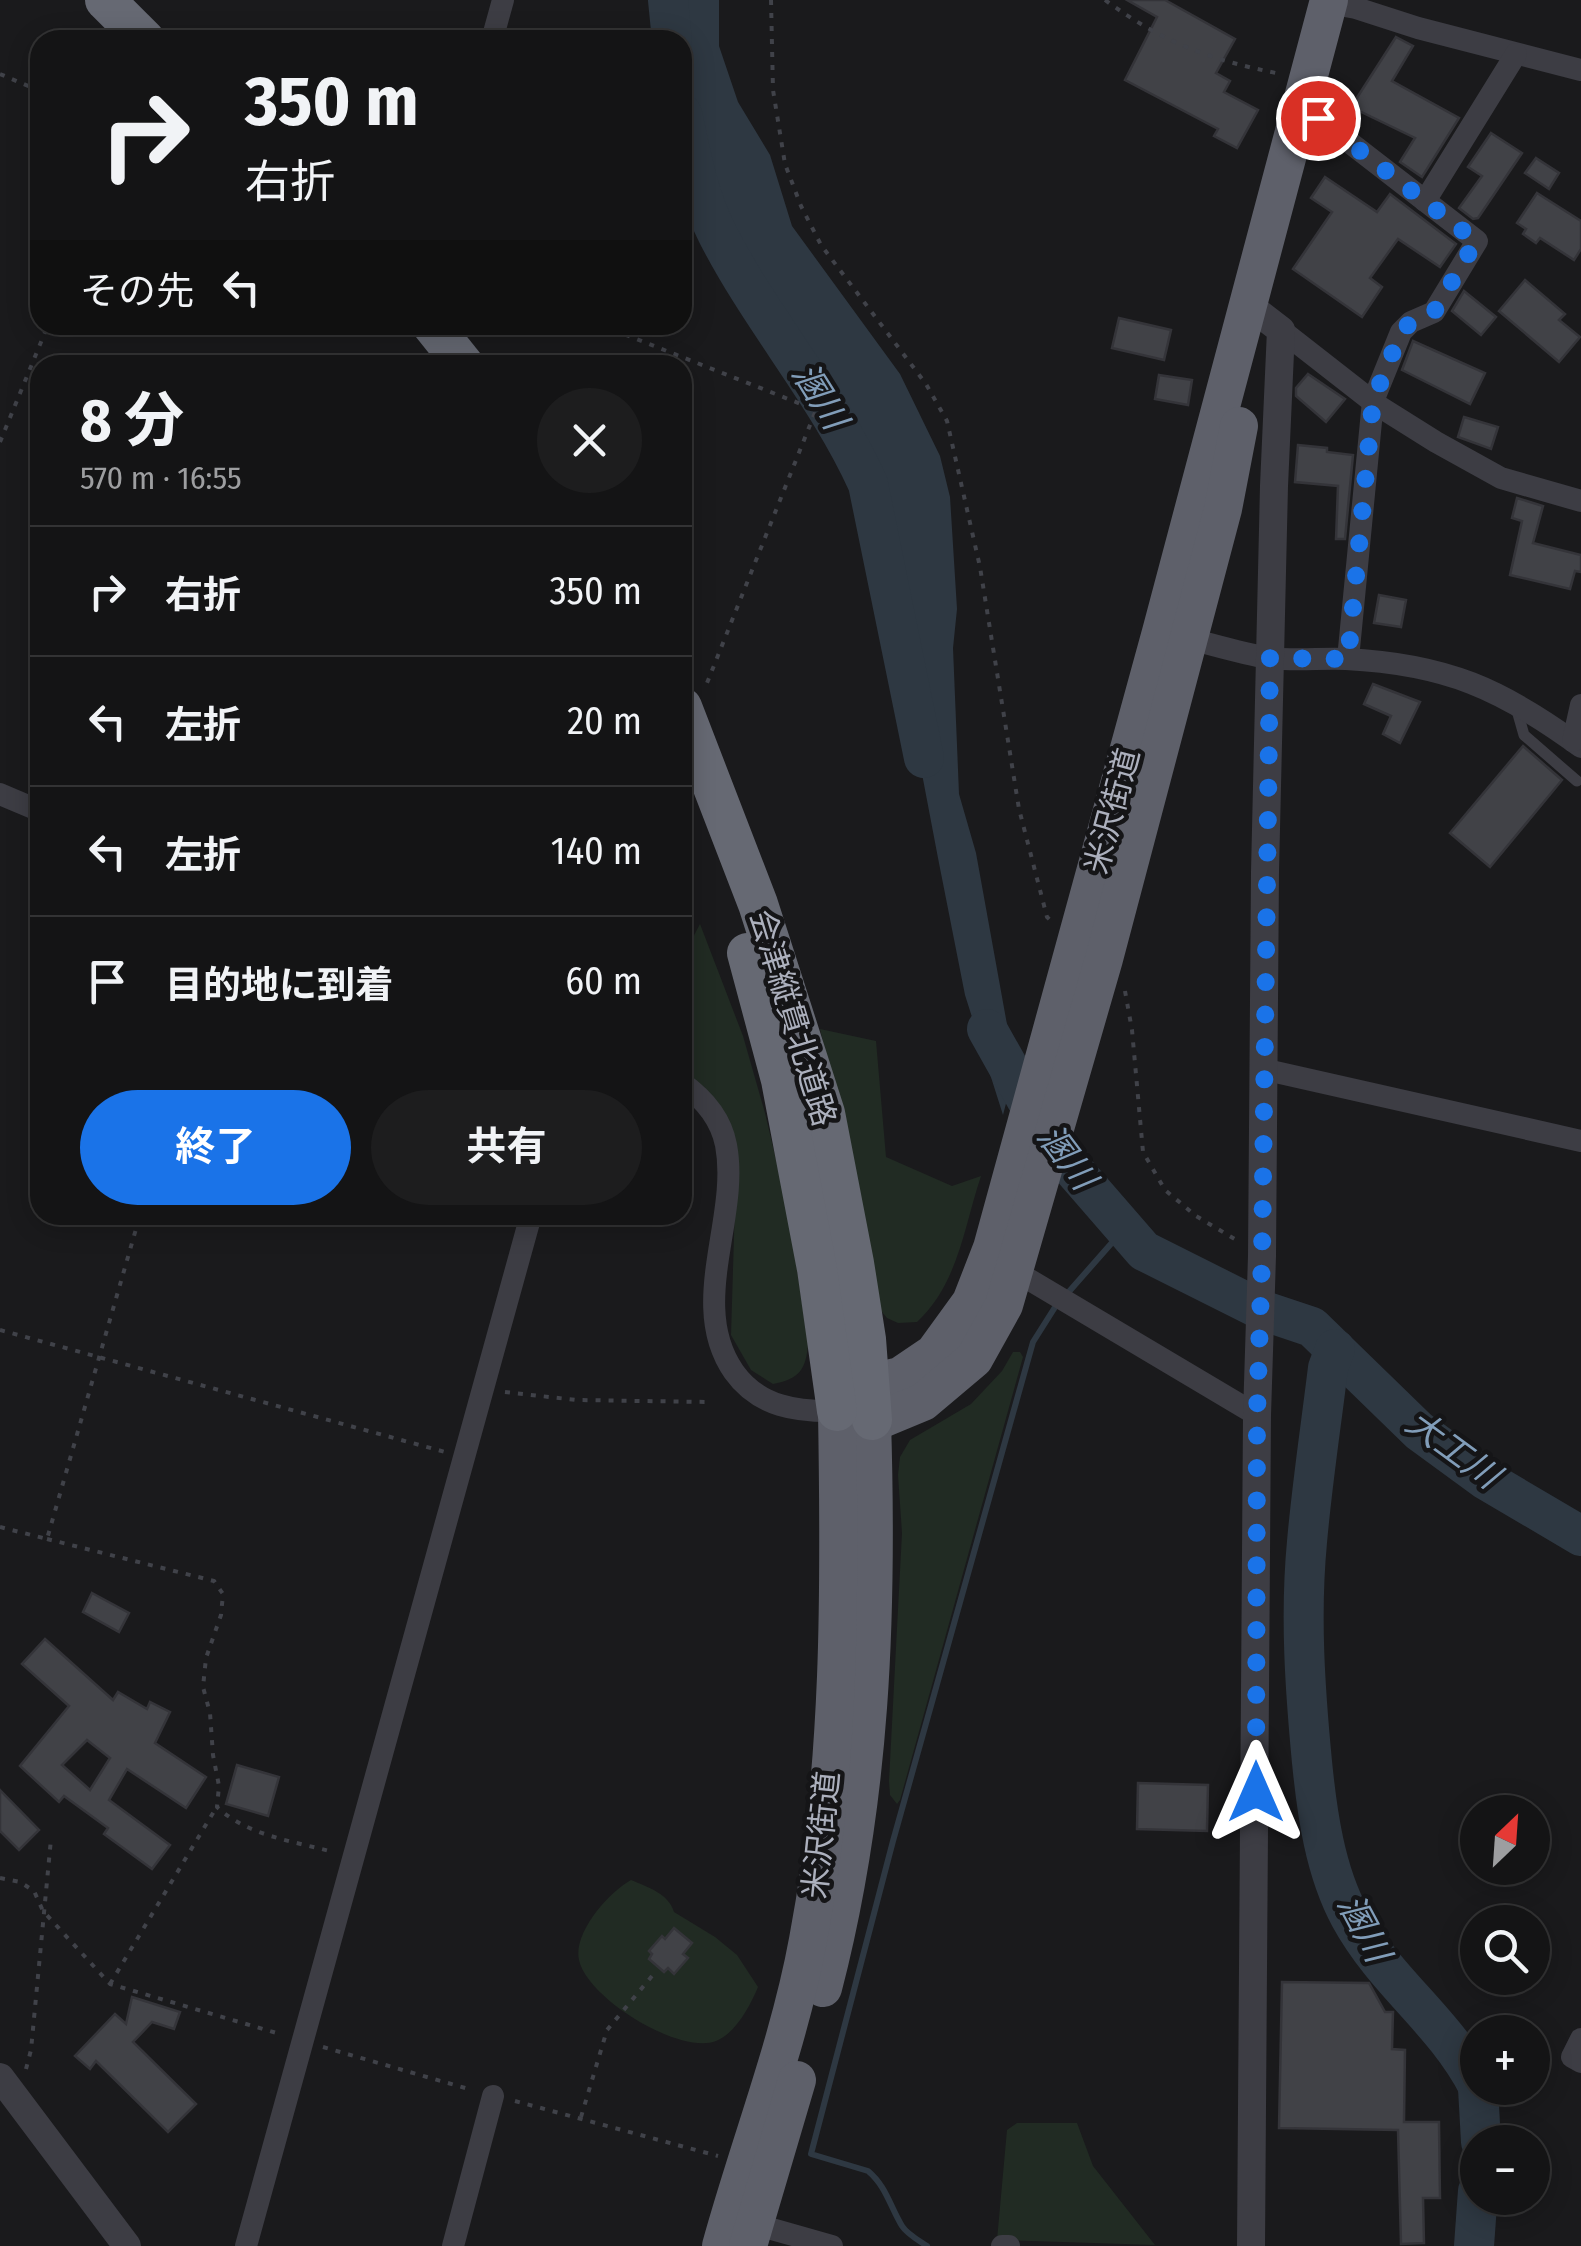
<!DOCTYPE html>
<html lang="ja">
<meta charset="utf-8">
<style>
:root{--surface:#141415;--page:#1d1d1e;--text:#f1f3f6;--muted:#9d9ea0;--line:#333334;--accent:#1a73e8}
body{margin:0;font-family:"Fira Sans Condensed","Noto Sans JP",sans-serif;background:var(--page);color:var(--text);height:100vh;display:flex;flex-direction:column;font-size:38px;white-space:nowrap}
*{box-sizing:border-box;margin:0}
p{font-size:32px;color:var(--muted)}
.icon{flex:none;width:55px;height:55px;fill:none;stroke:currentColor;stroke-width:2;stroke-linecap:round;stroke-linejoin:round}
.map{position:relative;flex:1;overflow:hidden}
.panel{position:absolute;left:30px;top:355px;width:662px;height:870px;display:flex;flex-direction:column;background:var(--surface);border-radius:30px;box-shadow:0 5px 25px #0003,0 0 0 2px var(--line)}
.panel>*{flex:none}
.guide{position:absolute;left:30px;top:30px;width:662px;height:305px;border-radius:30px;box-shadow:0 5px 25px #0003,0 0 0 2px var(--line);background:#141415;color:var(--text);overflow:hidden}
.needle{width:65px;rotate:25deg}
.controls{position:absolute;left:1460px;top:1795px;display:grid;gap:20px}
.controls a{display:grid;place-items:center;width:90px;height:90px;border-radius:50%;background:var(--surface);box-shadow:0 5px 25px #0003,0 0 0 2px var(--line);font-size:50px}
.pin{position:absolute;display:grid;place-items:center;width:85px;height:85px;color:#fff;margin:-42px;border:5px solid #fff;border-radius:50%;box-shadow:0 2px 10px #0007}
.me{position:absolute;width:110px;margin:-55px;rotate:0deg;stroke-linejoin:round;filter:drop-shadow(0 0 8px #0008)}
.turn{display:flex;align-items:center;gap:35px;height:210px;padding:0 50px;font-size:45px}
.turn .icon{width:130px;height:130px;stroke-width:2.5}
.turn b{display:block;font-size:70px;line-height:85px}
.then{display:flex;align-items:center;height:95px;padding:0 50px;background:#0003;gap:20px;font-size:38px}
.round{display:grid;place-items:center;flex:none;width:105px;height:105px;border-radius:52px;background:var(--page)}
.head{display:flex;align-items:center;justify-content:space-between;height:170px;padding:0 50px}
h1{font-size:60px;font-weight:700;line-height:75px}
.button{display:flex;gap:20px;margin-top:auto;padding:20px 50px}
.button a{flex:1;height:115px;border-radius:60px;background:var(--accent);color:#fff;font-size:40px;font-weight:700;line-height:115px;text-align:center}
.button a+a{background:var(--page);color:var(--text)}
ul{padding:0;list-style:none}
li{display:flex;align-items:center;gap:30px;height:130px;padding:0 50px;border-top:2px solid var(--line)}
li div{flex:1}
li b{display:block;font-size:38px}
li em{font-style:normal}
.map>svg:first-child{display:block}
.green{fill:#212b23}
.water{fill:#2e3842}
.lines{fill:none;stroke-linecap:round;stroke-linejoin:round}
.stream{stroke:#2e3842;stroke-width:6}
.river{stroke:#2e3842;stroke-width:40}
.building{fill:#414247;stroke:#343439;stroke-width:2.5;fill-rule:evenodd}
.path{stroke:#404249;stroke-width:4;stroke-dasharray:5 8;stroke-linecap:butt}
.service{stroke:#3d3d44;stroke-width:11}
.minor{stroke:#3d3d44;stroke-width:22}
.tertiary{stroke:#3d3d44;stroke-width:28}
.trunk{stroke:#5e606a;stroke-width:38}
.motorway{stroke:#666973;stroke-width:40}
.route{stroke:#1a73e8;stroke-width:18;stroke-dasharray:0 32.4}
.labels{text-anchor:middle;dominant-baseline:central;stroke-width:9;stroke-linejoin:round;paint-order:stroke}
.street-label{font-size:32px;fill:#acb0bd;stroke:#151517}
.water-label{font-size:35px;font-style:italic;fill:#819db9;stroke:#151517}
</style>
<div class="map">
<svg width="1581" height="2246" viewBox="0 0 1581 2246">
<rect width="100%" height="100%" fill="#1a1a1c"/>
<g class="green">
<path d="M 700,924 L 743,1036 L 765,1113 L 789,1215 L 808,1344 C 806,1370 799,1379 773,1384 L 751,1370 L 731,1335 L 736,1171 L 704,1087 L 683,1073 L 682,946 L 690,943 Z"/>
<path d="M 820,1029 L 876,1041 L 886,1157 L 952,1186 L 981,1176 C 964,1227 958,1284 917,1322 L 898,1323 L 887,1318 L 873,1301 L 859,1189 Z"/>
<path d="M 1013,1352 L 1020,1352 L 1023,1357 L 900,1800 L 897,1804 L 890,1795 L 889,1781 L 902,1533 L 898,1475 L 900,1457 L 910,1440 L 971,1404 L 1002,1371 Z"/>
<path d="M 631,1880 C 648,1887 669,1894 674,1912 L 715,1937 L 737,1955 L 758,1987 C 750,2006 736,2033 716,2041 C 679,2055 587,1998 579,1960 C 573,1933 608,1893 631,1880 Z"/>
<path d="M 1017,2123 L 1077,2123 L 1093,2166 L 1155,2245 L 997,2240 L 1007,2130 Z"/>
</g>
<path class="water" d="M 686,0 L 719,0 L 719,46 L 738,102 L 770,155 L 792,226 L 900,374 L 940,456 L 950,497 L 957,609 L 953,648 L 959,794 L 976,853 L 1008,1030 L 1017,1061 L 1003,1115 L 965,995 L 938,858 L 915,737 L 912,635 L 883,489 L 865,435 L 761,275 L 731,227 L 710,183 L 693,115 L 687,71 Z"/>
<g class="lines">
<g class="stream">
<path d="M 1066,1295 L 1124,1229"/>
<path d="M 927,2246 C 918,2240 907,2234 902,2226 C 890,2206 886,2186 868,2171 L 811,2154 L 893,1841 L 1033,1342 L 1057,1304"/>
</g>
<g class="river">
<path d="M 668,0 L 672,40"/>
<path d="M 682,114 C 691,154 698,196 717,233 C 761,320 828,395 868,484 L 924,758"/>
<path d="M 987,1029 L 1052,1145 L 1144,1251 L 1264,1311 L 1312,1327 L 1419,1431 L 1486,1480 L 1581,1536"/>
<path d="M 1335,1349 L 1328,1368 C 1321,1426 1312,1484 1307,1542 C 1300,1615 1305,1689 1312,1762 C 1317,1813 1325,1871 1350,1917 C 1386,1983 1444,2020 1478,2086"/>
<path d="M 1478,2088 L 1481,2142"/>
<path d="M 1474,2246 L 1478,2191"/>
</g>
</g>
<g class="building">
<path d="M 1127,0 L 1165,0 L 1235,39 L 1216,73 L 1230,81 L 1224,92 L 1258,110 L 1237,148 L 1214,136 L 1218,129 L 1125,80 L 1157,17 Z"/>
<path d="M 1396,37 L 1413,46 L 1392,81 L 1459,118 L 1422,177 L 1400,162 L 1415,138 L 1351,107 Z"/>
<path d="M 1491,133 L 1522,153 L 1478,218 L 1473,219 L 1459,208 L 1482,176 L 1468,167 Z"/>
<path d="M 1536,158 L 1559,173 L 1549,189 L 1525,173 Z"/>
<path d="M 1325,177 L 1377,212 L 1390,194 L 1456,244 L 1440,267 L 1398,239 L 1370,278 L 1382,287 L 1362,317 L 1293,269 L 1332,212 L 1311,198 Z"/>
<path d="M 1537,193 L 1581,221 L 1581,249 L 1574,260 L 1540,238 L 1536,243 L 1523,234 L 1526,229 L 1517,223 Z"/>
<path d="M 1525,280 L 1565,314 L 1559,320 L 1580,337 L 1559,362 L 1499,311 Z"/>
<path d="M 1464,291 L 1496,317 L 1481,335 L 1452,311 Z"/>
<path d="M 1119,318 L 1171,330 L 1164,360 L 1112,348 Z"/>
<path d="M 1413,341 L 1485,373 L 1470,404 L 1402,370 Z"/>
<path d="M 1308,374 L 1345,399 L 1326,422 L 1296,396 L 1296,388 Z"/>
<path d="M 1159,375 L 1192,380 L 1188,405 L 1155,399 Z"/>
<path d="M 1464,417 L 1498,427 L 1491,449 L 1458,437 Z"/>
<path d="M 1298,445 L 1327,448 L 1327,452 L 1353,455 L 1345,539 L 1336,539 L 1338,486 L 1295,482 Z"/>
<path d="M 1517,498 L 1543,506 L 1533,543 L 1581,555 L 1581,572 L 1575,571 L 1570,589 L 1510,575 L 1522,521 L 1512,518 Z"/>
<path d="M 1379,595 L 1406,600 L 1401,627 L 1374,623 Z"/>
<path d="M 1373,684 L 1420,702 L 1400,743 L 1383,734 L 1391,716 L 1364,704 Z"/>
<path d="M 1523,746 L 1562,780 L 1490,867 L 1450,833 Z"/>
<path d="M 92,1593 L 129,1613 L 119,1632 L 83,1612 Z"/>
<path d="M 45,1639 L 113,1700 L 118,1692 L 147,1709 L 150,1702 L 170,1712 L 155,1743 L 206,1777 L 186,1808 L 127,1769 L 109,1800 L 170,1845 L 152,1869 L 104,1834 L 108,1828 L 64,1796 L 59,1802 L 20,1766 L 69,1706 L 22,1664 ZM 87,1740 L 110,1758 L 90,1790 L 62,1765 Z"/>
<path d="M 237,1765 L 279,1777 L 268,1816 L 226,1804 Z"/>
<path d="M 1138,1783 L 1208,1785 L 1207,1831 L 1137,1829 Z"/>
<path d="M 0,1790 L 39,1830 L 19,1850 L 0,1831 Z"/>
<path d="M 674,1928 L 692,1943 L 683,1954 L 688,1958 L 674,1974 L 668,1968 L 664,1972 L 649,1959 L 652,1954 L 649,1951 L 662,1936 L 665,1939 Z"/>
<path d="M 1282,1982 L 1369,1983 L 1385,2012 L 1393,2012 L 1392,2049 L 1405,2050 L 1404,2122 L 1439,2122 L 1440,2198 L 1423,2198 L 1424,2243 L 1401,2244 L 1398,2130 L 1279,2128 Z"/>
<path d="M 132,1997 L 180,2012 L 174,2029 L 152,2022 L 133,2042 L 196,2104 L 168,2132 L 96,2061 L 90,2069 L 75,2056 L 115,2014 L 126,2024 Z"/>
</g>
<g class="lines">
<g class="path">
<path d="M 771,0 L 773,90 L 785,164 L 801,206 L 821,245 L 926,384 L 947,421 L 980,567 L 1019,809 L 1047,917 L 1053,923"/>
<path d="M 1105,0 C 1164,43 1210,60 1281,74"/>
<path d="M 0,74 L 40,91"/>
<path d="M 601,325 L 816,410 L 707,683"/>
<path d="M 0,442 L 48,325"/>
<path d="M 1125,991 L 1132,1030 L 1143,1152 L 1165,1190 L 1196,1216 L 1238,1241"/>
<path d="M 0,1330 L 445,1452"/>
<path d="M 505,1392 L 576,1400 L 708,1402"/>
<path d="M 0,1527 L 47,1539 L 140,1215"/>
<path d="M 47,1539 L 214,1581 L 223,1594 L 221,1615 L 206,1658 L 203,1687 L 210,1713 L 213,1755 L 219,1786 L 217,1807 C 248,1836 293,1841 333,1852"/>
<path d="M 0,1878 L 20,1882 L 34,1891 L 43,1911 L 110,1984 L 280,2034"/>
<path d="M 110,1984 L 216,1808"/>
<path d="M 323,2047 L 472,2090"/>
<path d="M 26,2069 L 31,2050 L 51,1839"/>
<path d="M 515,2101 L 718,2156"/>
<path d="M 581,2117 L 607,2030 L 652,1976"/>
</g>
<path class="service" d="M 1516,707 L 1524,735 L 1577,781"/>
<g class="minor">
<path d="M 1328,3 L 1356,8 L 1418,28 L 1581,70"/>
<path d="M 492,40 L 503,0"/>
<path d="M 1300,104 L 1477,241 L 1434,312 L 1411,322 L 1401,332 L 1373,401 L 1348,659"/>
<path d="M 1425,201 L 1516,54"/>
<path d="M 1281,330 L 1377,405 L 1436,442 L 1501,478 L 1581,501"/>
<path d="M 1178,636 C 1208,643 1239,653 1269,658 C 1294,661 1321,658 1346,659 C 1446,664 1502,689 1581,747"/>
<path d="M 1573,741 L 1581,705"/>
<path d="M 0,794 L 40,811"/>
<path d="M 1262,1069 L 1581,1141"/>
<path d="M 682,1083 C 703,1098 721,1119 726,1145 C 740,1218 687,1305 734,1372 C 759,1407 797,1412 837,1411"/>
<path d="M 1013,1270 L 1257,1415"/>
<path d="M 1581,2039 L 1572,2057 L 1581,2062"/>
<path d="M 747,2222 L 832,2246"/>
<path d="M 246,2246 L 531,1215"/>
<path d="M 453,2246 L 493,2096"/>
<path d="M 1002,2246 L 1009,2246"/>
</g>
<g class="tertiary">
<path d="M 1247,304 L 1281,330 L 1274,486 L 1265,872 L 1262,1256 L 1257,1415 L 1251,2246"/>
<path d="M 0,2077 L 127,2246"/>
</g>
<g class="trunk">
<path d="M 846,1403 L 870,1383 L 900,1376 L 934,1353 L 971,1302 L 992,1248 L 1161,632 L 1329,0"/>
<path d="M 841,1412 L 872,1420 L 882,1419 L 923,1402 L 974,1359 L 1004,1305 L 1104,959 L 1223,509 L 1239,426"/>
<path d="M 823,1988 C 872,1800 878,1613 872,1420"/>
<path d="M 721,2246 C 749,2144 789,2044 808,1940 C 841,1767 840,1587 837,1411"/>
<path d="M 748,2246 L 797,2080"/>
</g>
<g class="motorway">
<path d="M 105,0 L 145,40"/>
<path d="M 432,325 L 464,365"/>
<path d="M 682,707 L 758,904 L 825,1113 L 854,1263 L 866,1339 L 872,1420"/>
<path d="M 747,953 L 781,1080 L 817,1269 L 837,1411"/>
</g>
</g>
<g class="lines">
<path class="route" d="M 1256,1792 L 1257,1415 L 1262,1256 L 1270,658 L 1348,659 L 1373,401 L 1401,332 L 1411,322 L 1434,312 L 1476,241 L 1318,118"/>
</g>
<g class="labels">
<g class="street-label">
<text transform="translate(1112 811) rotate(-75)">米沢街道</text>
<text transform="translate(793 1018) rotate(73)">会津縦貫北道路</text>
<text transform="translate(821 1835) rotate(-84)">米沢街道</text>
</g>
<g class="water-label">
<text transform="translate(820 396) rotate(58)">溷川</text>
<text transform="translate(1067 1157) rotate(53)">溷川</text>
<text transform="translate(1453 1449) rotate(36)">大工川</text>
<text transform="translate(1364 1928) rotate(62)">溷川</text>
</g>
</g>
</svg>
<div class="controls">
<a><svg class="needle" viewBox="-14 -14 28 28"><path d="M0-13l5 13h-10z" fill="#e53935"/><path d="M0 13l5-13h-10z" fill="#9d9ea0"/></svg></a>
<a><svg class="icon" aria-label="search" viewBox="0 0 24 24"><circle cx="10" cy="10" r="6"/><path d="M15 15l6 6"/></svg></a>
<a>+</a>
<a>−</a>
</div>
<div class="pin" style="left:1318px;top:118px;background:#d93025"><svg class="icon" aria-label="arrive" viewBox="0 0 24 24"><path d="M6 21V4h12l-3 4 3 4H6"/></svg></div>
<svg class="me" style="left:1256px;top:1792px" viewBox="-20 -20 40 40"><path d="M0-17L14 15 0 8-14 15z" fill="#1a73e8" stroke="#fff" stroke-width="4"/></svg>
<div class="guide">
<div class="turn"><svg class="icon" aria-label="right" viewBox="0 0 24 24"><path d="M7 20v-9h11M14 6l5 5-5 5"/></svg><div><b>350 m</b>右折</div></div>
<div class="then">その先<svg class="icon" aria-label="left" viewBox="0 0 24 24"><path d="M17 20v-9H6M10 6l-5 5 5 5"/></svg></div>
</div>
<section class="panel">
<div class="head"><div><h1>8 分</h1><p>570 m · 16:55</p></div><a class="round"><svg class="icon" aria-label="close" viewBox="0 0 24 24"><path d="M6 6l12 12M18 6L6 18"/></svg></a></div>
<ul>
<li><svg class="icon" aria-label="right" viewBox="0 0 24 24"><path d="M7 20v-9h11M14 6l5 5-5 5"/></svg><div><b>右折</b></div><em>350 m</em></li>
<li><svg class="icon" aria-label="left" viewBox="0 0 24 24"><path d="M17 20v-9H6M10 6l-5 5 5 5"/></svg><div><b>左折</b></div><em>20 m</em></li>
<li><svg class="icon" aria-label="left" viewBox="0 0 24 24"><path d="M17 20v-9H6M10 6l-5 5 5 5"/></svg><div><b>左折</b></div><em>140 m</em></li>
<li><svg class="icon" aria-label="arrive" viewBox="0 0 24 24"><path d="M6 21V4h12l-3 4 3 4H6"/></svg><div><b>目的地に到着</b></div><em>60 m</em></li>
</ul>
<div class="button"><a>終了</a><a>共有</a></div>
</section>
</div>
